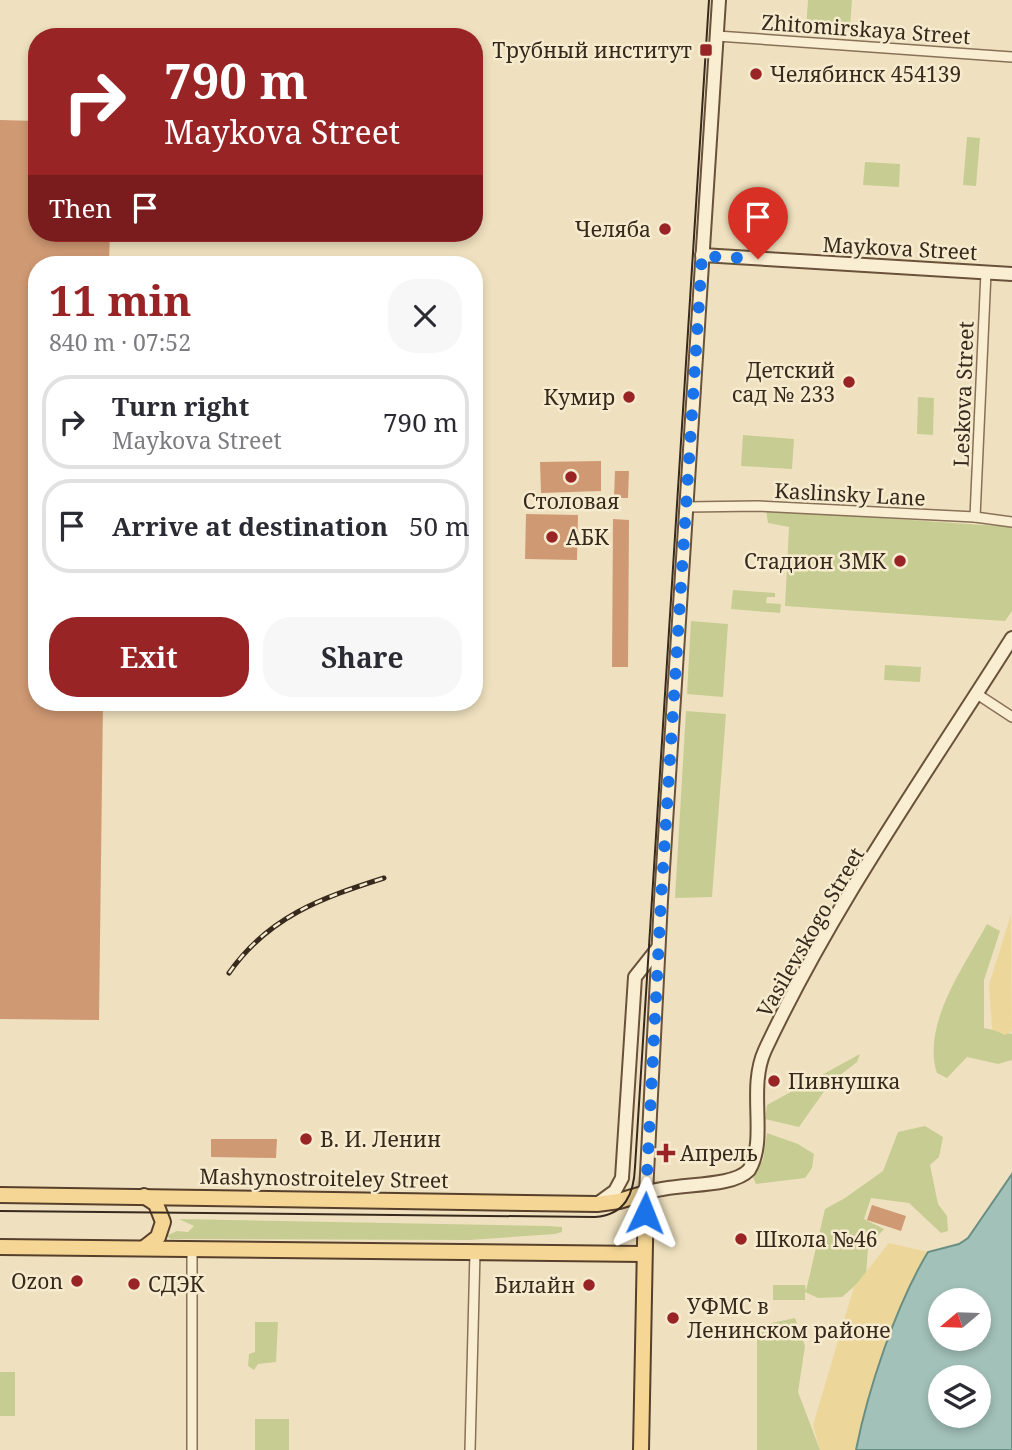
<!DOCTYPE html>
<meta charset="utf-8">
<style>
:root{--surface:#fff;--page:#f7f7f7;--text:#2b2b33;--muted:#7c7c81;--line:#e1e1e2;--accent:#992426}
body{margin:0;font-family:"Noto Serif",serif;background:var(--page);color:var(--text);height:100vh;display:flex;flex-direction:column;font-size:26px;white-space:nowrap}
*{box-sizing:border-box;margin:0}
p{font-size:23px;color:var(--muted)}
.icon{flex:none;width:38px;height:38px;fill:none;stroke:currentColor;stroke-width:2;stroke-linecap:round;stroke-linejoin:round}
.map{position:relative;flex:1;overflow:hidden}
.panel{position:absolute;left:28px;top:256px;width:455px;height:455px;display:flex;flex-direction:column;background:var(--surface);border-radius:28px;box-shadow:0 4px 10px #0003}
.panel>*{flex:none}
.top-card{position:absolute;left:28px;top:28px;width:455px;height:214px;border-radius:28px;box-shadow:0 4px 10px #0003;background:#992426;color:#fff;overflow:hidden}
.needle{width:46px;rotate:251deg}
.buttons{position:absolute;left:928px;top:1288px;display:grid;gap:14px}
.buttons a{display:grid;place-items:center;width:63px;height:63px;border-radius:50%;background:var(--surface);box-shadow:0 4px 10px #0003;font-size:35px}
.pin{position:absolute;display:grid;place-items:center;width:60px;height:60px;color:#fff;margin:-72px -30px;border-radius:50% 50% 50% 0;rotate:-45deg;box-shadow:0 0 7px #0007}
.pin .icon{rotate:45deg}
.me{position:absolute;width:77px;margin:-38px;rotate:2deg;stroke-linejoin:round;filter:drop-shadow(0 0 5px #0008)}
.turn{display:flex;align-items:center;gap:24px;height:147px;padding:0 21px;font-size:32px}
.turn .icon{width:91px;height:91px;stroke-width:2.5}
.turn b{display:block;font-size:49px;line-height:60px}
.then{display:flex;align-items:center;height:66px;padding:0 21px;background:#0003;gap:14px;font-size:26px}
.round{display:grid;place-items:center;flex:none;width:74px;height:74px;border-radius:28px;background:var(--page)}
.summary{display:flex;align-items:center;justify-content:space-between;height:119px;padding:0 21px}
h1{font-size:42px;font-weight:700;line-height:52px;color:var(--accent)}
.action{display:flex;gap:14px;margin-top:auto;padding:14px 21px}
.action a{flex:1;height:80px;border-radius:28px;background:var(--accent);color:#fff;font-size:28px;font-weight:700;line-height:80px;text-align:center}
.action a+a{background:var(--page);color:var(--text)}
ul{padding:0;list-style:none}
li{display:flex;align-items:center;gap:21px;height:94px;margin:0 14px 10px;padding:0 7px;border:4px solid var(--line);border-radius:28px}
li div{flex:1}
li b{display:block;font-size:26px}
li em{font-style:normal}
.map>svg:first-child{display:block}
.green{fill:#c7cd92}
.sand{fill:#edd69a}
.water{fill:#a2c1b8;stroke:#698f85;stroke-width:2;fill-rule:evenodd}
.building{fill:#cf9973}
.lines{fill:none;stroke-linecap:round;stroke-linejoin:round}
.street-casing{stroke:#887157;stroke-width:12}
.secondary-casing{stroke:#6a523a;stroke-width:16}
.primary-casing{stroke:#563f2b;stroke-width:18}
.street{stroke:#faeed2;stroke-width:9}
.secondary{stroke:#faeed2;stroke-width:12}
.primary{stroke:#f5d694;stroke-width:14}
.tram{stroke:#37291c;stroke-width:2}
.rail-casing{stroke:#37291c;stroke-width:5}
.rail{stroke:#f6ebce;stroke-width:2.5;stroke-dasharray:8;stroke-linecap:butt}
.route{stroke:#1a73e8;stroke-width:12;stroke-dasharray:0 21.6}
.poi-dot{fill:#992426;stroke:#f6ebce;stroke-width:2.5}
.labels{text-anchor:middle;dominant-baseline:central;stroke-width:5;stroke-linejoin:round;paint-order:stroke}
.street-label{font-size:21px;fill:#37291c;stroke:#f6ebce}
.poi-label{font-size:21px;fill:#37291c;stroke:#f6ebce;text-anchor:start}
</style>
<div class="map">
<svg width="1012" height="1450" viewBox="0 0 1012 1450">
<rect width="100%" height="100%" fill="#efe1bf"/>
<g class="green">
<path d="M 808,0 L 852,0 L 850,27 L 843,33 L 806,30 Z"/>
<path d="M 967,137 L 980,138 L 976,186 L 963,185 Z"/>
<path d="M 865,162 L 900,164 L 899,187 L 863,185 Z"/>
<path d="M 918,397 L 934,398 L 933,435 L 917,434 Z"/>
<path d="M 743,435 L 794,439 L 792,469 L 741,466 Z"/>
<path d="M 766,510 L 1012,527 L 1012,611 L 1005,621 L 785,606 L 789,527 L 768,523 Z"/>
<path d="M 733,590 L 775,593 L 775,597 L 767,597 L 766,603 L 781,604 L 780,613 L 731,609 Z"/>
<path d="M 691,621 L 728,624 L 723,697 L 687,694 Z"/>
<path d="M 885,665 L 921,667 L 920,682 L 884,680 Z"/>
<path d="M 686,711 L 726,714 L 712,897 L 675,898 Z"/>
<path d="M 987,924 L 1000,931 L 984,980 L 984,1028 L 1012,1034 L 1012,1060 L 998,1064 L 967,1057 L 947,1078 L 937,1073 C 921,1025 965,965 987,924 Z"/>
<path d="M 860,1054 L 857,1062 L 830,1083 L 799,1127 L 765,1119 L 767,1105 Z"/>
<path d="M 925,1126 L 943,1137 L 939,1157 L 930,1165 L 938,1204 L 947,1216 L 948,1231 L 941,1233 L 909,1203 L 871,1198 L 864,1219 L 884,1229 L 868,1247 L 866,1276 L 842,1297 L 818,1298 L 805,1292 L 805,1300 L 773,1300 L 773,1285 L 805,1285 L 806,1291 L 825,1209 L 845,1198 L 883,1171 L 898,1132 Z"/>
<path d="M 767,1133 L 798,1144 L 814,1154 L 812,1168 L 805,1178 L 756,1184 L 753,1177 L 763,1160 Z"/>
<path d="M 179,1219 L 549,1226 L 562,1227 L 562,1232 L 555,1234 L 469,1240 L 171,1239 L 166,1236 L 177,1231 L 188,1232 L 194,1226 Z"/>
<path d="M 795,1318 L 805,1346 L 798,1392 L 820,1450 L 757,1450 L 757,1326 Z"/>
<path d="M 255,1322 L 278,1322 L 276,1362 L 258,1364 L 254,1370 L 248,1366 L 249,1354 L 255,1352 Z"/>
<rect x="0" y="1372" width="15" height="44"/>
<rect x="255" y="1419" width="34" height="31"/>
</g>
<g class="sand">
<path d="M 1011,914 L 1012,1031 L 1005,1035 L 992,1029 L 989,985 Z"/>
<path d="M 889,1243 L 928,1252 C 896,1306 868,1389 856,1450 L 820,1450 L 813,1425 L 854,1287 Z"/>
</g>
<path class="water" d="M 1012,1174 L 1012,1450 L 856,1450 C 868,1389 896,1305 928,1252 L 959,1244 L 968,1238 ZM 940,1300 L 978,1300 L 978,1339 L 940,1339 ZM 940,1377 L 978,1377 L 978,1416 L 940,1416 Z"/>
<g class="building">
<path d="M 0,120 L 37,121 L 37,233 L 110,233 L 109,264 L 37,264 L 37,702 L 103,702 L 99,1020 L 0,1019 Z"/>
<path d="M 601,461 L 601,491 L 541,493 L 540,462 Z"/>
<path d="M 615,471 L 629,471 L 628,498 L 614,498 Z"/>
<path d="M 526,514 L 578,515 L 577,560 L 525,559 Z"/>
<path d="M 613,519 L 629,520 L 628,667 L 612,667 Z"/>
<path d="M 211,1139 L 277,1139 L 276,1158 L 211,1157 Z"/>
<path d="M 872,1205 L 906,1216 L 901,1231 L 867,1220 Z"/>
</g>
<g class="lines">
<g class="street-casing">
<g id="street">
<path d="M 717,36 L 1012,57"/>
<path d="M 686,507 L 758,506 L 975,517 L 1012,522"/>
<path d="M 975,517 L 986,272"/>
<path d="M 977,694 L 1012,717"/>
<path d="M 192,1450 L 192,1250"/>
<path d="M 470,1450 L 475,1252"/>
</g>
</g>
<g class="secondary-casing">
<g id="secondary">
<path d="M 719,0 L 661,900 L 646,1193 C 674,1182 731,1189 749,1170 C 768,1139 747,1089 765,1050 C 833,905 927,773 1012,638"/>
<path d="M 702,255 L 1012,274"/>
<path d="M 597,1204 L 615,1191 L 622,1178 L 635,977 L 658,948"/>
</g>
</g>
<g class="primary-casing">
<g id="primary">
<path d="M 0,1195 L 597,1204 L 619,1201 L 646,1193 L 641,1450"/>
<path d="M 0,1247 L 643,1254"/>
<path d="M 144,1248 L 158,1237 L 163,1222 L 156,1204 L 144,1196"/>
</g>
</g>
<use href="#street" class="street"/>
<use href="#secondary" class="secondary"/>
<use href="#primary" class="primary"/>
<path class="tram" d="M 0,1211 L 595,1217 C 625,1215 634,1194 635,1167 L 709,0"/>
<g class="rail-casing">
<path id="rail" d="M 229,973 C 268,917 321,898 384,878"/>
</g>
<use href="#rail" class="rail"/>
</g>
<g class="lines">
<path class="route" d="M 645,1213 L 661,900 L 702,256 L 758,259"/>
</g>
<g class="poi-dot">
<rect x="699" y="43" width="14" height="14" rx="3.5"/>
<circle cx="756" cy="74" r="7"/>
<circle cx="665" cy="229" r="7"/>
<circle cx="849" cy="382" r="7"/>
<circle cx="629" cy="397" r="7"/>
<circle cx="571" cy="477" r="7"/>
<circle cx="552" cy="537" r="7"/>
<circle cx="900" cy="561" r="7"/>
<circle cx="774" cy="1081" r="7"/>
<circle cx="306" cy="1139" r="7"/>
<path d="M662.5 1142.5h7v7h7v7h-7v7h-7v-7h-7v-7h7z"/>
<circle cx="741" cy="1239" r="7"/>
<circle cx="77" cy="1281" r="7"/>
<circle cx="134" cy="1284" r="7"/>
<circle cx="589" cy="1285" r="7"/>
<circle cx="673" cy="1318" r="7"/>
</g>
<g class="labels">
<g class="street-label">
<text transform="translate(866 29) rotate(4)">Zhitomirskaya Street</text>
<text transform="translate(900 248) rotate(3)">Maykova Street</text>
<text transform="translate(963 394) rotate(-88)">Leskova Street</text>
<text transform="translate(850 494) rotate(3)">Kaslinsky Lane</text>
<text transform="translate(810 932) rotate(-60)">Vasilevskogo Street</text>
<text transform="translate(324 1178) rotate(1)">Mashynostroiteley Street</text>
</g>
<g class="poi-label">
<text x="692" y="50" text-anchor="end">Трубный институт</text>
<text x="770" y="74">Челябинск 454139</text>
<text x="651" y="229" text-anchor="end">Челяба</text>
<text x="835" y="370" text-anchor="end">Детский<tspan x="835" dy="24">сад № 233</tspan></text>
<text x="615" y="397" text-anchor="end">Кумир</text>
<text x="571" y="501" text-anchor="middle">Столовая</text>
<text x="566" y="537">АБК</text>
<text x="886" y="561" text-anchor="end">Стадион ЗМК</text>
<text x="788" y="1081">Пивнушка</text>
<text x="320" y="1139">В. И. Ленин</text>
<text x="680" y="1153">Апрель</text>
<text x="755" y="1239">Школа №46</text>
<text x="63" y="1281" text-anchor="end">Ozon</text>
<text x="148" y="1284">СДЭК</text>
<text x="575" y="1285" text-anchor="end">Билайн</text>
<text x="687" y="1306">УФМС в<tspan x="687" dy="24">Ленинском районе</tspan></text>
</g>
</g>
</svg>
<div class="buttons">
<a><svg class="needle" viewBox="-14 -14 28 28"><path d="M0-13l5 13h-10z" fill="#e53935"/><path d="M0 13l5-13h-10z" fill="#7c7c81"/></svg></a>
<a><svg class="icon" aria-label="layers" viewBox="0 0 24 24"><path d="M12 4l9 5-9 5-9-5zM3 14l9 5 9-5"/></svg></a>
</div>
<div class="pin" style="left:758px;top:259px;background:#d93025"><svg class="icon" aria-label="arrive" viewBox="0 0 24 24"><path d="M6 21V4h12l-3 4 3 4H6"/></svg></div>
<svg class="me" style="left:645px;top:1213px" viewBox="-20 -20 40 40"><path d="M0-17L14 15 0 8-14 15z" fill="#1a73e8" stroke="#fff" stroke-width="4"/></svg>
<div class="top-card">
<div class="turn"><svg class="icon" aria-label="right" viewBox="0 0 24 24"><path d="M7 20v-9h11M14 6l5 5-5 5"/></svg><div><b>790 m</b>Maykova Street</div></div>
<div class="then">Then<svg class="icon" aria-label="arrive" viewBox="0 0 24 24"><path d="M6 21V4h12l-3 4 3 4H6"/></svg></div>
</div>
<section class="panel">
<div class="summary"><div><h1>11 min</h1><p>840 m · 07:52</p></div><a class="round"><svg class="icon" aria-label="close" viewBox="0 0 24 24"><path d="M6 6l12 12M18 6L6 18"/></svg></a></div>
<ul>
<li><svg class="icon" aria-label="right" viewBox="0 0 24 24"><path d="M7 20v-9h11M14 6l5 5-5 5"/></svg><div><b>Turn right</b><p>Maykova Street</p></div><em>790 m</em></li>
<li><svg class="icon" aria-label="arrive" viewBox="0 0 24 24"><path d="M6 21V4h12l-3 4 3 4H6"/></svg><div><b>Arrive at destination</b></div><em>50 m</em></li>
</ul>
<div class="action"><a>Exit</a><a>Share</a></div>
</section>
</div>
